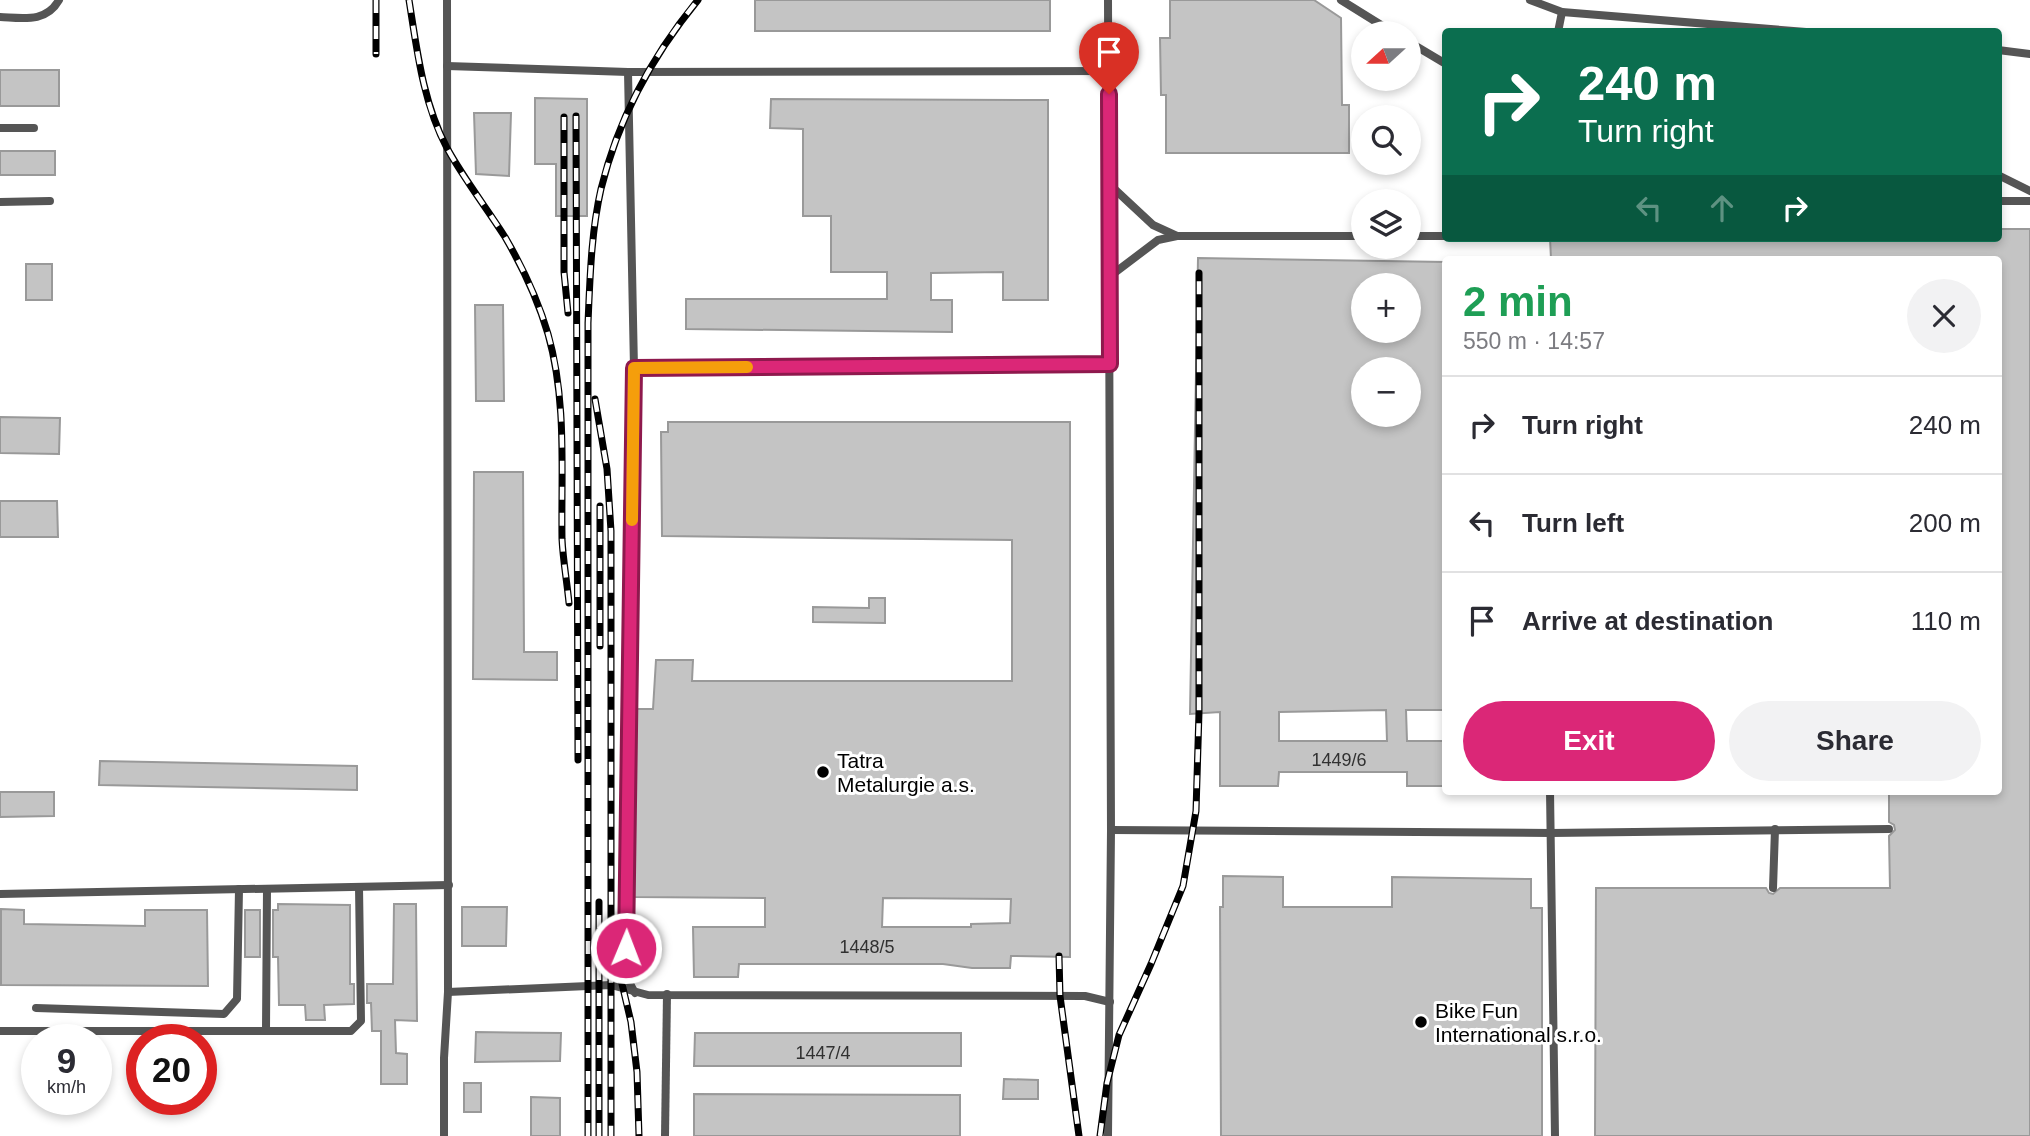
<!DOCTYPE html>
<meta charset="utf-8">
<style>
:root{--surface:#fff;--page:#f2f2f3;--text:#2b2b33;--muted:#7c7c81;--line:#e1e1e2;--accent:#db2777}
body{margin:0;font-family:Arial,sans-serif;background:var(--page);color:var(--text);height:100vh;display:flex;flex-direction:column;font-size:26px;white-space:nowrap}
*{box-sizing:border-box;margin:0}
p{font-size:23px;color:var(--muted)}
.icon{flex:none;width:38px;height:38px;fill:none;stroke:currentColor;stroke-width:2;stroke-linecap:round;stroke-linejoin:round}
.map{position:relative;flex:1;overflow:hidden}
.details{position:absolute;left:1442px;top:256px;width:560px;height:539px;display:flex;flex-direction:column;background:var(--surface);border-radius:7px;box-shadow:0 4px 10px #0003}
.details>*{flex:none}
.guide{position:absolute;left:1442px;top:28px;width:560px;height:214px;border-radius:7px;box-shadow:0 4px 10px #0003;background:#0b6e4f;color:#fff;overflow:hidden}
.needle{width:46px;rotate:249deg}
.buttons{position:absolute;left:1351px;top:21px;display:grid;gap:14px}
.buttons a{display:grid;place-items:center;width:70px;height:70px;border-radius:50%;background:var(--surface);box-shadow:0 4px 10px #0003;font-size:35px}
.speed{position:absolute;left:21px;top:1024px;display:flex;gap:14px;font-size:35px;font-weight:700;text-align:center}
.speed>*{display:grid;place-content:center;width:91px;height:91px;border-radius:50%;background:var(--surface);box-shadow:0 4px 10px #0003;line-height:1}
.speed small{font-size:18px;font-weight:400}
.speed .limit{border:10px solid #d22;background:#fff;color:#111}
.pin{position:absolute;display:grid;place-items:center;width:60px;height:60px;color:#fff;margin:-72px -30px;border-radius:50% 50% 50% 0;rotate:-45deg;box-shadow:0 0 7px #0007}
.pin .icon{rotate:45deg}
.me{position:absolute;width:77px;margin:-38px;rotate:1deg;stroke-linejoin:round;filter:drop-shadow(0 0 5px #0008)}
.turn{display:flex;align-items:center;gap:24px;height:147px;padding:0 21px;font-size:32px}
.turn .icon{width:91px;height:91px;stroke-width:2.5}
.turn b{display:block;font-size:49px;line-height:60px}
.lanes{display:flex;align-items:center;height:66px;padding:0 21px;background:#0003;justify-content:center;gap:35px;direction:ltr}
.lanes .off{opacity:.35}
.round{display:grid;place-items:center;flex:none;width:74px;height:74px;border-radius:37px;background:var(--page)}
.head{display:flex;align-items:center;justify-content:space-between;height:119px;padding:0 21px}
h1{font-size:42px;font-weight:800;line-height:52px;color:#1e9e55}
.primary-button{display:flex;gap:14px;margin-top:auto;padding:14px 21px}
.primary-button a{flex:1;height:80px;border-radius:42px;background:var(--accent);color:#fff;font-size:28px;font-weight:800;line-height:80px;text-align:center}
.primary-button a+a{background:var(--page);color:var(--text)}
ul{padding:0;list-style:none}
li{display:flex;align-items:center;gap:21px;height:98px;padding:0 21px;border-top:2px solid var(--line)}
li div{flex:1}
li b{display:block;font-size:26px}
li em{font-style:normal}
.map>svg:first-child{display:block}
.building{fill:#c4c4c4;stroke:#999;stroke-width:2;fill-rule:evenodd}
.lines{fill:none;stroke-linecap:round;stroke-linejoin:round}
.lane{stroke:#555;stroke-width:8}
.rail-casing{stroke:#000;stroke-width:7}
.rail{stroke:#fff;stroke-width:4.5;stroke-dasharray:13;stroke-linecap:butt}
.route-casing{stroke:#8e194d;stroke-width:18}
.route{stroke:#db2777;stroke-width:12}
.slow{stroke:#f59e0b;stroke-width:12}
.poi-dot{fill:#000;stroke:#fff;stroke-width:2.5}
.labels{text-anchor:middle;dominant-baseline:central;stroke-width:6;stroke-linejoin:round;paint-order:stroke}
.number-label{font-size:18px;fill:#313131}
.poi-label{font-size:21px;fill:#000;stroke:#fff;text-anchor:start}
</style>
<div class="map">
<svg width="2030" height="1136" viewBox="0 0 2030 1136">
<rect width="100%" height="100%" fill="#fff"/>
<g class="building">
<rect x="755" y="0" width="295" height="31"/>
<path d="M 1170,0 L 1314,0 L 1341,18 L 1342,105 L 1349,105 L 1349,153 L 1166,153 L 1166,95 L 1161,95 L 1160,38 L 1170,38 Z"/>
<rect x="0" y="70" width="59" height="36"/>
<path d="M 535,98 L 587,99 L 587,216 L 556,216 L 556,164 L 535,164 Z"/>
<path d="M 771,99 L 1048,100 L 1048,300 L 1003,300 L 1003,272 L 931,273 L 931,300 L 952,300 L 952,332 L 686,329 L 686,299 L 887,299 L 887,272 L 831,272 L 831,216 L 803,216 L 803,129 L 770,128 Z"/>
<path d="M 474,113 L 511,113 L 509,176 L 476,174 Z"/>
<rect x="0" y="151" width="55" height="24"/>
<path d="M 1998,229 L 2030,229 L 2030,1136 L 1595,1136 L 1596,888 L 1766,888 L 1769,893 L 1773,894 L 1780,888 L 1890,888 L 1889,836 L 1895,830 L 1894,825 L 1889,822 L 1889,791 L 1998,791 L 1998,259 L 1551,259 L 1550,238 L 1998,238 Z"/>
<path d="M 1198,258 L 1446,262 L 1446,710 L 1406,710 L 1407,741 L 1446,741 L 1446,786 L 1407,786 L 1407,772 L 1279,772 L 1278,786 L 1220,786 L 1220,712 L 1190,714 ZM 1363,285 L 1409,285 L 1409,331 L 1363,331 ZM 1363,369 L 1409,369 L 1409,415 L 1363,415 ZM 1386,710 L 1387,741 L 1279,741 L 1279,712 Z"/>
<rect x="26" y="264" width="26" height="36"/>
<path d="M 475,305 L 503,305 L 504,401 L 476,401 Z"/>
<path d="M 0,417 L 60,418 L 59,454 L 0,453 Z"/>
<path d="M 668,422 L 1070,422 L 1070,957 L 1011,956 L 1010,968 L 972,968 L 943,964 L 739,964 L 738,977 L 694,977 L 693,927 L 765,927 L 765,898 L 634,897 L 636,709 L 653,709 L 656,660 L 693,660 L 692,681 L 1012,681 L 1012,540 L 662,536 L 661,432 L 668,432 ZM 883,898 L 1011,899 L 1010,923 L 971,924 L 971,927 L 882,927 Z"/>
<path d="M 474,472 L 523,472 L 524,652 L 557,652 L 557,680 L 473,679 Z"/>
<path d="M 0,501 L 57,501 L 58,537 L 0,537 Z"/>
<path d="M 869,598 L 885,598 L 885,623 L 813,622 L 813,607 L 869,608 Z"/>
<path d="M 100,761 L 357,766 L 357,790 L 99,785 Z"/>
<path d="M 0,792 L 54,792 L 54,816 L 0,817 Z"/>
<path d="M 1223,876 L 1283,877 L 1283,907 L 1392,907 L 1392,877 L 1531,879 L 1531,908 L 1542,908 L 1542,1136 L 1221,1136 L 1220,907 L 1223,907 Z"/>
<path d="M 278,904 L 350,905 L 350,984 L 354,984 L 354,1004 L 324,1005 L 325,1020 L 306,1020 L 305,1005 L 279,1005 L 278,957 L 273,957 L 273,910 L 278,910 Z"/>
<path d="M 394,904 L 416,904 L 417,1021 L 395,1020 L 396,1053 L 407,1054 L 407,1084 L 381,1084 L 381,1031 L 372,1031 L 371,1003 L 367,1003 L 367,984 L 393,984 Z"/>
<path d="M 462,907 L 507,907 L 506,946 L 462,946 Z"/>
<path d="M 1,909 L 24,910 L 24,924 L 145,926 L 145,910 L 207,910 L 208,986 L 1,985 Z"/>
<rect x="245" y="910" width="15" height="47"/>
<path d="M 476,1032 L 561,1033 L 560,1061 L 475,1062 Z"/>
<path d="M 695,1033 L 961,1033 L 961,1066 L 694,1066 Z"/>
<path d="M 1004,1079 L 1038,1080 L 1038,1099 L 1003,1099 Z"/>
<rect x="464" y="1083" width="17" height="29"/>
<path d="M 694,1094 L 960,1095 L 960,1136 L 694,1136 Z"/>
<path d="M 531,1097 L 560,1098 L 560,1136 L 531,1136 Z"/>
</g>
<g class="lines">
<g class="lane">
<path d="M 447,0 L 448,992 L 611,985 L 648,995 L 1085,996 L 1110,1002"/>
<path d="M 1341,0 L 1394,33"/>
<path d="M 1530,0 L 1562,12 L 1806,32"/>
<path d="M 0,17 C 23,18 46,23 59,0"/>
<path d="M 1558,32 L 1562,12"/>
<path d="M 1409,42 L 1446,64"/>
<path d="M 1998,50 L 2030,54"/>
<path d="M 447,66 L 628,72 L 1109,71"/>
<path d="M 628,72 L 634,368 L 1109,364"/>
<path d="M 0,128 L 34,128"/>
<path d="M 1998,175 L 2030,191"/>
<path d="M 1109,184 L 1153,225 L 1177,236 L 1363,236"/>
<path d="M 1998,201 L 2030,201"/>
<path d="M 0,202 L 50,201"/>
<path d="M 1409,236 L 1446,236"/>
<path d="M 1109,277 L 1158,240 L 1177,236"/>
<path d="M 634,368 L 626,976 L 635,993"/>
<path d="M 1550,791 L 1555,1136"/>
<path d="M 1111,830 L 1551,833 L 1889,829"/>
<path d="M 1773,888 L 1775,829"/>
<path d="M 0,894 L 449,885"/>
<path d="M 36,1008 L 224,1014 L 237,999 L 239,889"/>
<path d="M 266,1030 L 267,889"/>
<path d="M 0,1031 L 351,1031 L 361,1021 L 359,887"/>
<path d="M 444,1136 L 444,1058 L 448,992"/>
<path d="M 665,1136 L 667,994"/>
<path d="M 1108,1136 L 1111,830 L 1108,0"/>
</g>
<g class="rail-casing">
<g id="rail">
<path d="M 376,0 L 376,54"/>
<path d="M 409,0 C 417,50 423,103 447,148 C 464,179 486,207 505,237 C 523,268 538,300 548,334 C 567,401 561,470 562,539 C 563,560 567,582 569,603"/>
<path d="M 576,116 L 578,760"/>
<path d="M 564,117 L 564,272 L 568,313"/>
<path d="M 595,399 L 607,469 L 611,531 L 611,1136"/>
<path d="M 600,506 L 600,646"/>
<path d="M 1059,956 L 1060,996 L 1079,1136"/>
<path d="M 618,967 L 631,1022 L 637,1072 L 639,1136"/>
<path d="M 588,1136 L 588,323 C 590,278 591,233 601,189 C 618,119 652,56 698,0"/>
<path d="M 599,1136 L 599,902"/>
<path d="M 1100,1136 L 1107,1083 L 1119,1035 L 1151,964 L 1183,886 L 1196,811 L 1199,712 L 1199,273"/>
</g>
</g>
<use href="#rail" class="rail"/>
</g>
<g class="lines">
<g class="route-casing">
<path id="route" d="M 626,948 L 634,368 L 1110,364 L 1109,94"/>
</g>
<use href="#route" class="route"/>
<path class="slow" d="M 632,520 L 634,368 L 747,367"/>
</g>
<g class="poi-dot">
<circle cx="823" cy="772" r="7"/>
<circle cx="1421" cy="1022" r="7"/>
</g>
<g class="labels">
<g class="number-label">
<text x="1339" y="760">1449/6</text>
<text x="867" y="947">1448/5</text>
<text x="823" y="1053">1447/4</text>
</g>
<g class="poi-label">
<text x="837" y="760">Tatra<tspan x="837" dy="24">Metalurgie a.s.</tspan></text>
<text x="1435" y="1010">Bike Fun<tspan x="1435" dy="24">International s.r.o.</tspan></text>
</g>
</g>
</svg>
<div class="buttons">
<a><svg class="needle" viewBox="-14 -14 28 28"><path d="M0-13l5 13h-10z" fill="#e53935"/><path d="M0 13l5-13h-10z" fill="#7c7c81"/></svg></a>
<a><svg class="icon" aria-label="search" viewBox="0 0 24 24"><circle cx="10" cy="10" r="6"/><path d="M15 15l6 6"/></svg></a>
<a><svg class="icon" aria-label="layers" viewBox="0 0 24 24"><path d="M12 4l9 5-9 5-9-5zM3 14l9 5 9-5"/></svg></a>
<a>+</a>
<a>−</a>
</div>
<div class="speed"><div>9<small>km/h</small></div><div class="limit">20</div></div>
<div class="pin" style="left:1109px;top:94px;background:#d93025"><svg class="icon" aria-label="arrive" viewBox="0 0 24 24"><path d="M6 21V4h12l-3 4 3 4H6"/></svg></div>
<svg class="me" style="left:626px;top:948px" viewBox="-20 -20 40 40"><circle r="17" fill="#db2777" stroke="#fff" stroke-width="3"/><path d="M0-11L8 9 0 5-8 9z" fill="#fff"/></svg>
<div class="guide">
<div class="turn"><svg class="icon" aria-label="right" viewBox="0 0 24 24"><path d="M7 20v-9h11M14 6l5 5-5 5"/></svg><div><b>240 m</b>Turn right</div></div>
<div class="lanes"><svg class="icon off" aria-label="left" viewBox="0 0 24 24"><path d="M17 20v-9H6M10 6l-5 5 5 5"/></svg><svg class="icon off" aria-label="ahead" viewBox="0 0 24 24"><path d="M12 20V5M6 11l6-6 6 6"/></svg><svg class="icon" aria-label="right" viewBox="0 0 24 24"><path d="M7 20v-9h11M14 6l5 5-5 5"/></svg></div>
</div>
<section class="details">
<div class="head"><div><h1>2 min</h1><p>550 m · 14:57</p></div><a class="round"><svg class="icon" aria-label="close" viewBox="0 0 24 24"><path d="M6 6l12 12M18 6L6 18"/></svg></a></div>
<ul>
<li><svg class="icon" aria-label="right" viewBox="0 0 24 24"><path d="M7 20v-9h11M14 6l5 5-5 5"/></svg><div><b>Turn right</b></div><em>240 m</em></li>
<li><svg class="icon" aria-label="left" viewBox="0 0 24 24"><path d="M17 20v-9H6M10 6l-5 5 5 5"/></svg><div><b>Turn left</b></div><em>200 m</em></li>
<li><svg class="icon" aria-label="arrive" viewBox="0 0 24 24"><path d="M6 21V4h12l-3 4 3 4H6"/></svg><div><b>Arrive at destination</b></div><em>110 m</em></li>
</ul>
<div class="primary-button"><a>Exit</a><a>Share</a></div>
</section>
</div>
